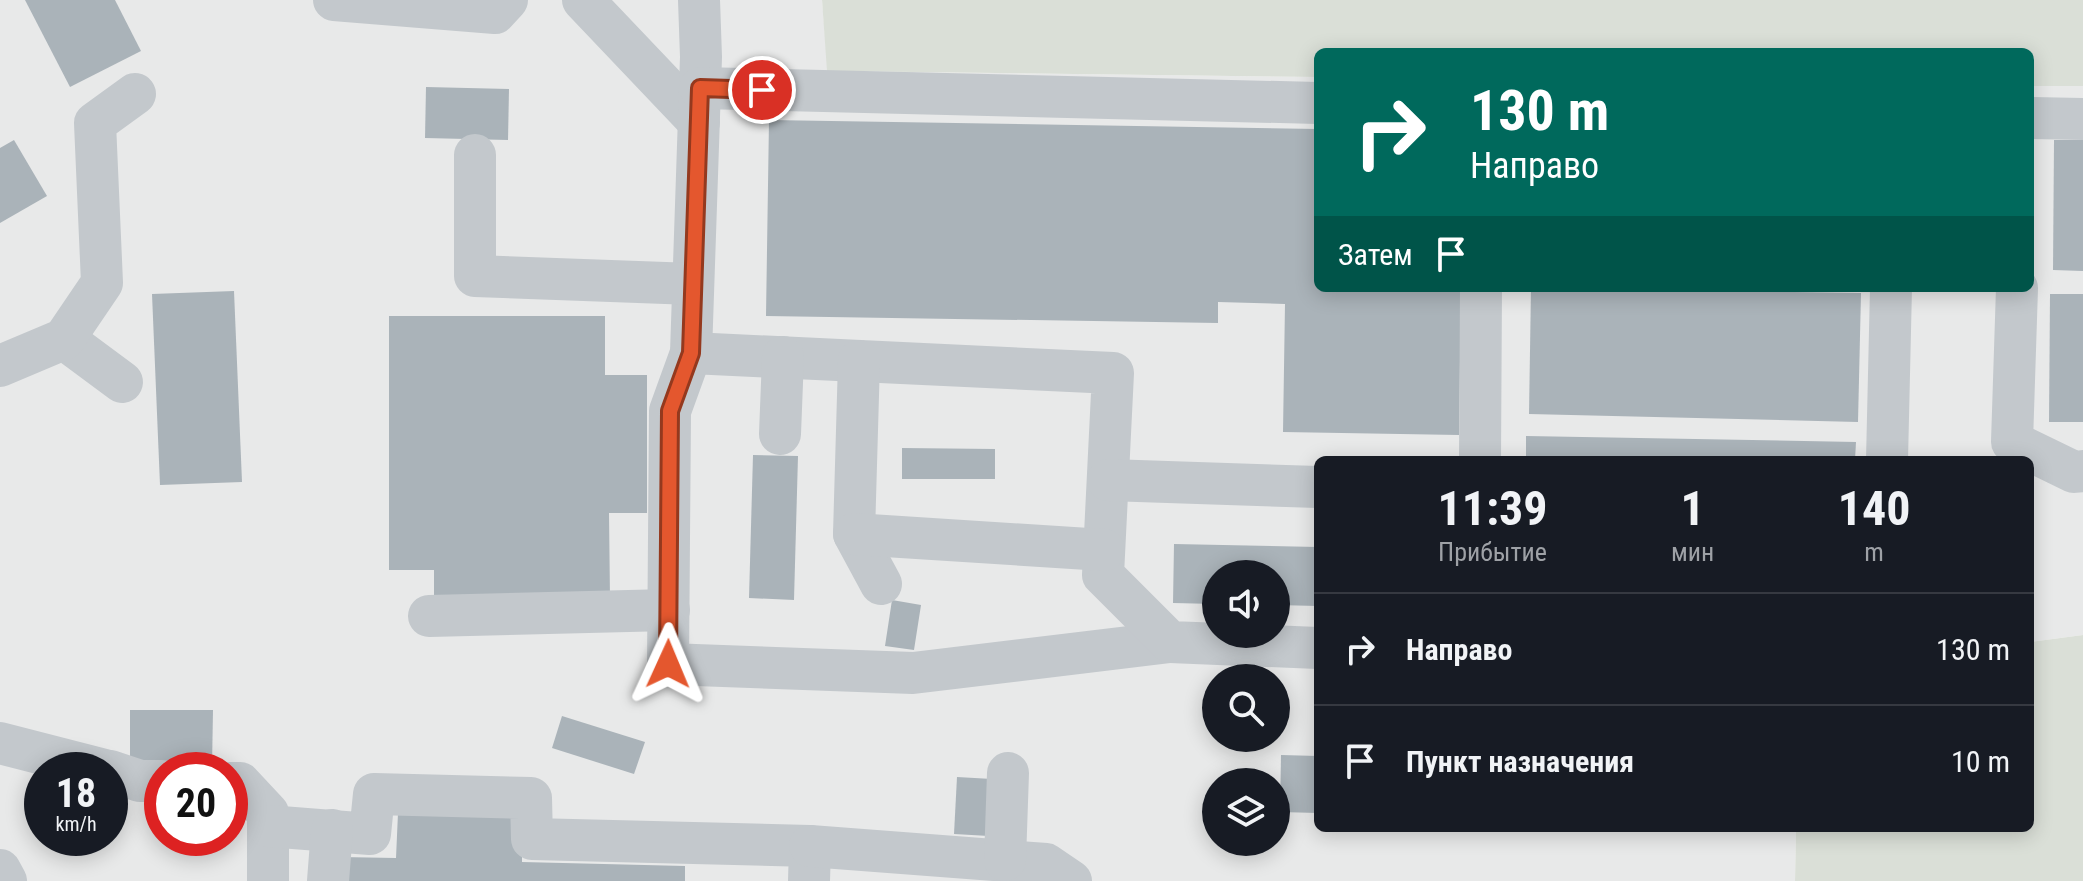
<!DOCTYPE html>
<html lang="ru">
<meta charset="utf-8">
<style>
:root{--surface:#171b24;--page:#20242c;--text:#f1f3f6;--muted:#9ea1a6;--line:#363941}
body{margin:0;font-family:"Roboto Condensed",sans-serif;background:var(--page);color:var(--text);height:100vh;display:flex;flex-direction:column;font-size:30px;white-space:nowrap}
*{box-sizing:border-box;margin:0}
p{font-size:26px;color:var(--muted)}
.icon{flex:none;width:44px;height:44px;fill:none;stroke:currentColor;stroke-width:2;stroke-linecap:round;stroke-linejoin:round}
.map{position:relative;flex:1;overflow:hidden}
.panel{position:absolute;left:1314px;top:456px;width:720px;height:376px;display:flex;flex-direction:column;background:var(--surface);border-radius:12px;box-shadow:0 4px 20px #0003}
.panel>*{flex:none}
.banner{position:absolute;left:1314px;top:48px;width:720px;height:244px;border-radius:12px;box-shadow:0 4px 20px #0003;background:#00695c;color:#fff;overflow:hidden}
.controls{position:absolute;left:1202px;top:560px;display:grid;gap:16px}
.controls a{display:grid;place-items:center;width:88px;height:88px;border-radius:50%;background:var(--surface);box-shadow:0 4px 20px #0003;font-size:40px}
.speed{position:absolute;left:24px;top:752px;display:flex;gap:16px;font-size:40px;font-weight:700;text-align:center}
.speed>*{display:grid;place-content:center;width:104px;height:104px;border-radius:50%;background:var(--surface);box-shadow:0 4px 20px #0003;line-height:1}
.speed small{font-size:20px;font-weight:400}
.speed .limit{border:12px solid #d22;background:#fff;color:#111}
.pin{position:absolute;display:grid;place-items:center;width:68px;height:68px;color:#fff;margin:-34px;border:4px solid #fff;border-radius:50%;box-shadow:0 2px 8px #0007}
.me{position:absolute;width:88px;margin:-44px;rotate:1deg;stroke-linejoin:round;filter:drop-shadow(0 0 6px #0008)}
.turn{display:flex;align-items:center;gap:28px;height:168px;padding:0 24px;font-size:36px}
.turn .icon{width:104px;height:104px;stroke-width:2.5}
.turn b{display:block;font-size:56px;line-height:68px}
.then{display:flex;align-items:center;height:76px;padding:0 24px;background:#0003;gap:16px;font-size:30px}
.eta{display:flex;justify-content:space-evenly;align-items:center;height:136px;text-align:center}
.eta b{font-size:48px;font-weight:700;line-height:56px}
ul{padding:0;list-style:none}
li{display:flex;align-items:center;gap:24px;height:112px;padding:0 24px;border-top:2px solid var(--line)}
li div{flex:1}
li b{display:block;font-size:30px}
li em{font-style:normal}
.map>svg:first-child{display:block}
.built{fill:#e8e9e9;fill-rule:evenodd}
.green{fill:#dadfd7}
.building{fill:#aab3b9}
.lines{fill:none;stroke-linecap:round;stroke-linejoin:round}
.minor{stroke:#c3c8cc;stroke-width:42}
.route-casing{stroke:#94391e;stroke-width:20}
.route{stroke:#e4572e;stroke-width:14}
</style>
<div class="map">
<svg width="2083" height="881" viewBox="0 0 2083 881">
<rect width="100%" height="100%" fill="#fafaf8"/>
<path class="built" d="M 0,0 L 822,0 L 828,71 L 1318,77 L 1318,288 L 2030,288 L 2030,86 L 2083,86 L 2083,635 L 2030,642 L 2030,460 L 1318,460 L 1318,828 L 1796,828 L 1795,881 L 0,881 ZM 1216,574 L 1276,574 L 1276,634 L 1216,634 ZM 1216,678 L 1276,678 L 1276,738 L 1216,738 ZM 42,770 L 110,770 L 110,838 L 42,838 ZM 162,770 L 230,770 L 230,838 L 162,838 ZM 1216,782 L 1276,782 L 1276,842 L 1216,842 Z"/>
<g class="green">
<path d="M 822,0 L 2083,0 L 2083,86 L 2030,86 L 2030,52 L 1318,52 L 1318,77 L 827,71 Z"/>
<path d="M 2083,635 L 2083,881 L 1795,881 L 1796,828 L 2030,828 L 2030,642 Z"/>
</g>
<g class="building">
<path d="M 25,0 L 115,0 L 141,51 L 70,87 Z"/>
<path d="M 426,87 L 509,89 L 508,140 L 425,138 Z"/>
<path d="M 769,120 L 1318,129 L 1318,288 L 1461,288 L 1459,435 L 1283,432 L 1285,304 L 1218,302 L 1218,323 L 766,316 Z"/>
<path d="M 14,140 L 47,196 L 0,223 L 0,148 Z"/>
<path d="M 2054,140 L 2083,140 L 2083,271 L 2053,270 Z"/>
<path d="M 1531,288 L 1861,293 L 1858,422 L 1529,414 Z"/>
<path d="M 234,291 L 242,482 L 160,485 L 152,294 Z"/>
<path d="M 2050,294 L 2083,294 L 2083,422 L 2049,422 Z"/>
<path d="M 389,316 L 605,316 L 605,375 L 647,375 L 647,513 L 609,513 L 610,599 L 434,599 L 434,570 L 389,570 Z"/>
<path d="M 1526,436 L 1856,442 L 1855,460 L 1526,460 Z"/>
<path d="M 902,448 L 995,449 L 995,479 L 902,479 Z"/>
<path d="M 753,455 L 798,456 L 794,600 L 749,598 Z"/>
<path d="M 1174,544 L 1318,547 L 1318,606 L 1276,605 L 1276,574 L 1216,574 L 1216,604 L 1173,603 Z"/>
<path d="M 892,600 L 921,605 L 914,650 L 885,646 Z"/>
<path d="M 130,710 L 213,710 L 212,767 L 130,766 Z"/>
<path d="M 562,716 L 645,742 L 634,774 L 552,748 Z"/>
<path d="M 1281,755 L 1318,756 L 1318,813 L 1280,812 Z"/>
<path d="M 957,777 L 992,779 L 989,836 L 954,834 Z"/>
<path d="M 398,813 L 522,816 L 522,862 L 685,866 L 685,881 L 339,881 L 340,857 L 396,858 Z"/>
</g>
<g class="lines">
<g class="minor">
<path d="M 334,0 L 495,13 L 507,0"/>
<path d="M 583,0 L 699,122"/>
<path d="M 699,0 L 701,57 L 691,353 L 670,411 L 668,664 L 913,673 L 1170,642"/>
<path d="M 700,88 L 1318,103"/>
<path d="M 2030,118 L 2083,119"/>
<path d="M 475,155 L 475,276 L 693,284"/>
<path d="M 2017,288 L 2012,442 L 2074,472 L 2083,471"/>
<path d="M 64,339 L 122,382"/>
<path d="M 691,353 L 1113,373 L 1103,575 L 1170,642 L 1318,648"/>
<path d="M 859,361 L 854,534 L 881,584"/>
<path d="M 0,366 L 64,339 L 102,283 L 95,123 L 135,94"/>
<path d="M 780,434 L 783,357"/>
<path d="M 1480,460 L 1481,288"/>
<path d="M 1887,460 L 1891,288"/>
<path d="M 1108,480 L 1318,487"/>
<path d="M 854,534 L 1104,550"/>
<path d="M 429,616 L 669,610"/>
<path d="M 0,743 L 105,770"/>
<path d="M 110,771 L 140,781 L 162,781"/>
<path d="M 230,783 L 240,783 L 268,813 L 268,881"/>
<path d="M 268,826 L 370,834 L 374,794 L 531,798 L 532,839 L 810,846 L 809,881"/>
<path d="M 810,846 L 1046,864 L 1071,881"/>
<path d="M 1005,860 L 1008,773"/>
<path d="M 0,870 L 6,881"/>
<path d="M 328,881 L 332,830"/>
</g>
</g>
<g class="lines">
<g class="route-casing">
<path id="route" d="M 668,664 L 670,411 L 691,353 L 700,88 L 762,90"/>
</g>
<use href="#route" class="route"/>
</g>
</svg>
<div class="controls">
<a><svg class="icon" aria-label="sound" viewBox="0 0 24 24"><path d="M4 9h4l5-4v14l-5-4H4zM17 9q2 3 0 6"/></svg></a>
<a><svg class="icon" aria-label="search" viewBox="0 0 24 24"><circle cx="10" cy="10" r="6"/><path d="M15 15l6 6"/></svg></a>
<a><svg class="icon" aria-label="layers" viewBox="0 0 24 24"><path d="M12 4l9 5-9 5-9-5zM3 14l9 5 9-5"/></svg></a>
</div>
<div class="speed"><div>18<small>km/h</small></div><div class="limit">20</div></div>
<div class="pin" style="left:762px;top:90px;background:#d93025"><svg class="icon" aria-label="arrive" viewBox="0 0 24 24"><path d="M6 21V4h12l-3 4 3 4H6"/></svg></div>
<svg class="me" style="left:668px;top:664px" viewBox="-20 -20 40 40"><path d="M0-17L14 15 0 8-14 15z" fill="#e4572e" stroke="#fff" stroke-width="4"/></svg>
<div class="banner">
<div class="turn"><svg class="icon" aria-label="right" viewBox="0 0 24 24"><path d="M7 20v-9h11M14 6l5 5-5 5"/></svg><div><b>130 m</b>Направо</div></div>
<div class="then">Затем<svg class="icon" aria-label="arrive" viewBox="0 0 24 24"><path d="M6 21V4h12l-3 4 3 4H6"/></svg></div>
</div>
<section class="panel">
<div class="eta">
<div><b>11:39</b><p>Прибытие</p></div>
<div><b>1</b><p>мин</p></div>
<div><b>140</b><p>m</p></div>
</div>
<ul>
<li><svg class="icon" aria-label="right" viewBox="0 0 24 24"><path d="M7 20v-9h11M14 6l5 5-5 5"/></svg><div><b>Направо</b></div><em>130 m</em></li>
<li><svg class="icon" aria-label="arrive" viewBox="0 0 24 24"><path d="M6 21V4h12l-3 4 3 4H6"/></svg><div><b>Пункт назначения</b></div><em>10 m</em></li>
</ul>
</section>
</div>
